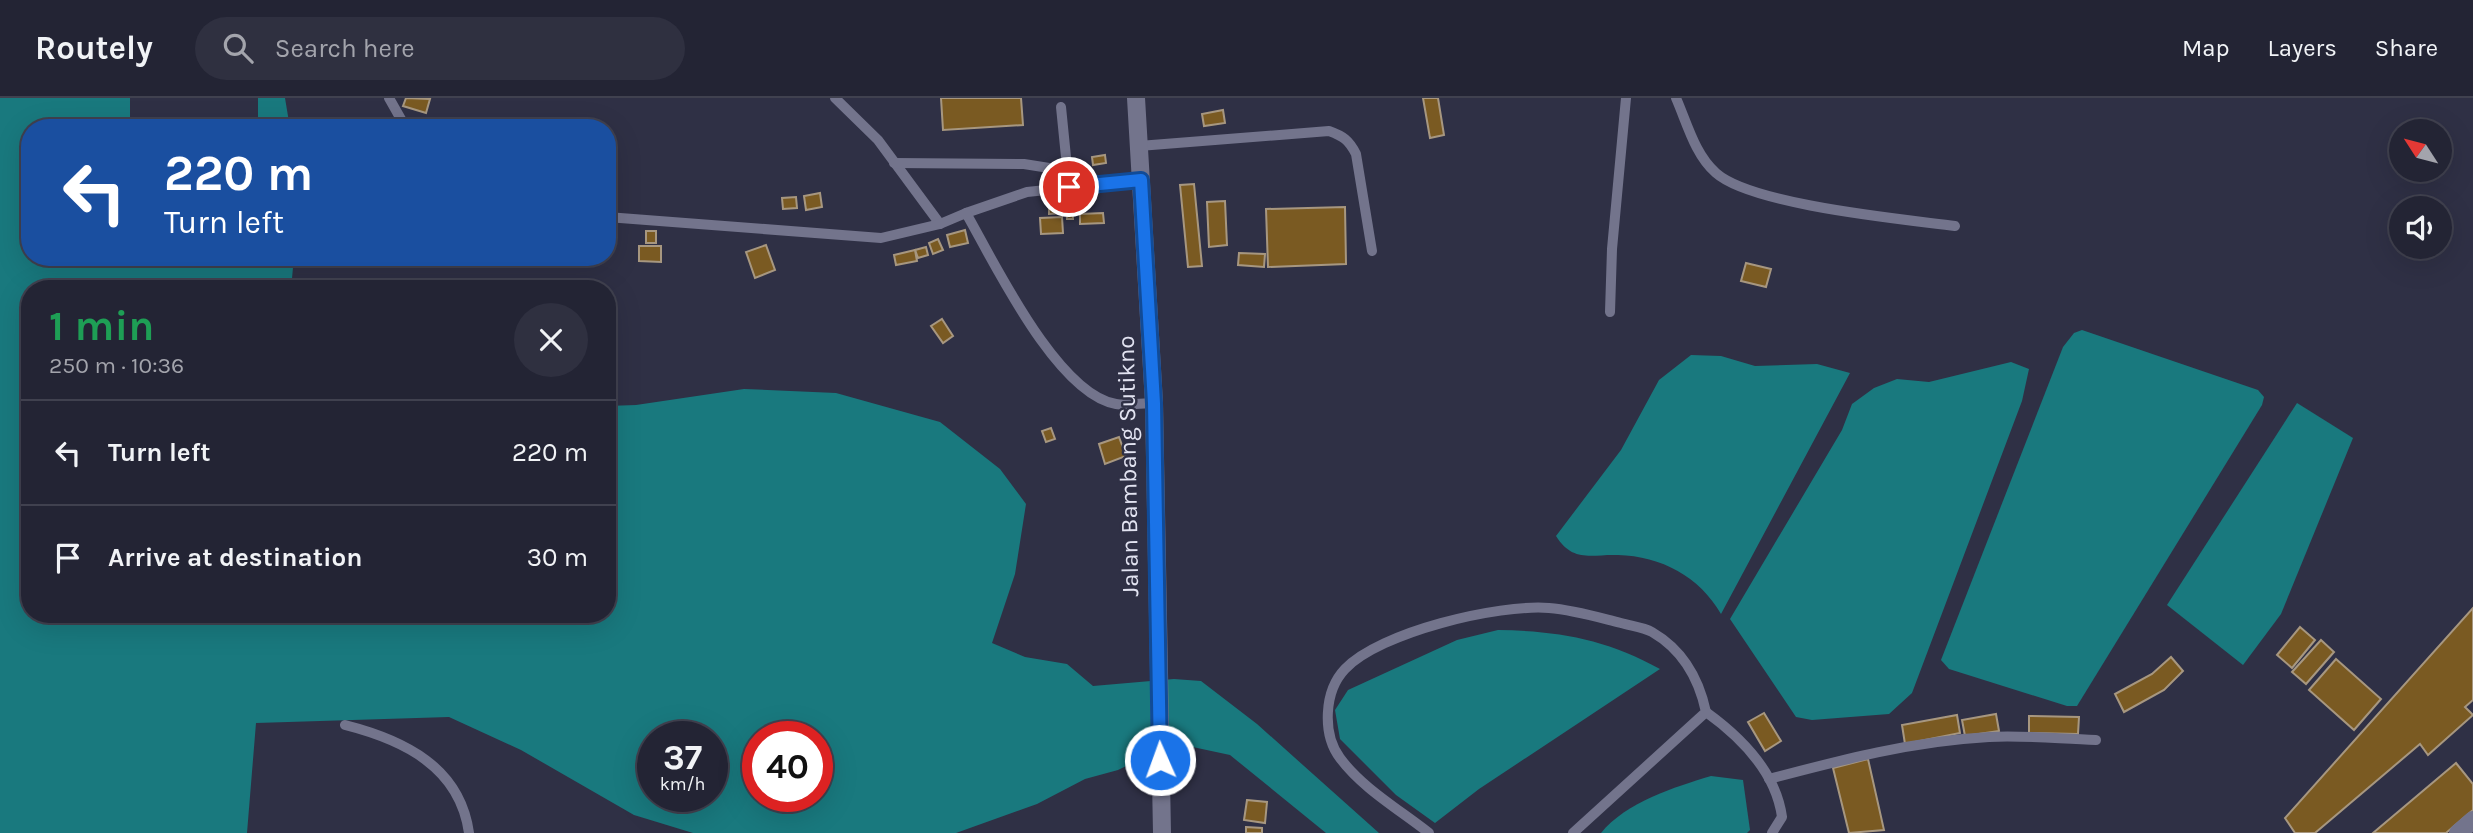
<!DOCTYPE html>
<meta charset="utf-8">
<style>
:root{--surface:#232434;--page:#2f3040;--text:#f1f3f6;--muted:#a3a4ac;--line:#40414f}
body{margin:0;font-family:Karla,sans-serif;background:var(--page);color:var(--text);height:100vh;display:flex;flex-direction:column;font-size:26px;white-space:nowrap}
*{box-sizing:border-box;margin:0}
p{font-size:23px;color:var(--muted)}
.icon{flex:none;width:38px;height:38px;fill:none;stroke:currentColor;stroke-width:2;stroke-linecap:round;stroke-linejoin:round}
.map{position:relative;flex:1;overflow:hidden}
.side{position:absolute;left:21px;top:182px;width:595px;height:343px;display:flex;flex-direction:column;background:var(--surface);border-radius:28px;box-shadow:0 7px 28px #0002,0 0 0 2px var(--line)}
.side>*{flex:none}
.top-card{position:absolute;left:21px;top:21px;width:595px;height:147px;border-radius:28px;box-shadow:0 7px 28px #0002,0 0 0 2px var(--line);background:#1a4fa0;color:#fff;overflow:hidden}
.needle{width:46px;rotate:306deg}
.tools{position:absolute;left:2389px;top:21px;display:grid;gap:14px}
.tools a{display:grid;place-items:center;width:63px;height:63px;border-radius:50%;background:var(--surface);box-shadow:0 7px 28px #0002,0 0 0 2px var(--line);font-size:35px}
.speed{position:absolute;left:637px;top:623px;display:flex;gap:14px;font-size:35px;font-weight:700;text-align:center}
.speed>*{display:grid;place-content:center;width:91px;height:91px;border-radius:50%;background:var(--surface);box-shadow:0 7px 28px #0002,0 0 0 2px var(--line);line-height:1}
.speed small{font-size:18px;font-weight:400}
.speed .limit{border:10px solid #d22;background:#fff;color:#111}
.pin{position:absolute;display:grid;place-items:center;width:60px;height:60px;color:#fff;margin:-30px;border:4px solid #fff;border-radius:50%;box-shadow:0 2px 7px #0007}
.me{position:absolute;width:77px;margin:-38px;rotate:358deg;stroke-linejoin:round;filter:drop-shadow(0 0 5px #0008)}
.turn{display:flex;align-items:center;gap:24px;height:147px;padding:0 28px;font-size:32px}
.turn .icon{width:91px;height:91px;stroke-width:2.5}
.turn b{display:block;font-size:49px;line-height:60px}
.round{display:grid;place-items:center;flex:none;width:74px;height:74px;border-radius:37px;background:var(--page)}
.head{display:flex;align-items:center;justify-content:space-between;height:119px;padding:0 28px}
h1{font-size:42px;font-weight:700;line-height:52px;color:#1e9e55}
ul{padding:0;list-style:none}
li{display:flex;align-items:center;gap:21px;height:105px;padding:0 28px;border-top:2px solid var(--line)}
li div{flex:1}
li b{display:block;font-size:26px}
li em{font-style:normal}
header{display:flex;align-items:center;gap:42px;box-sizing:border-box;height:98px;padding:0 35px;background:var(--surface);border-bottom:2px solid var(--line)}
header strong{font-size:33px}
nav{display:flex;gap:38px;margin-inline-start:auto;font-size:24px}
.search{width:490px;height:63px;background:var(--page);display:flex;align-items:center;gap:18px;box-sizing:border-box;padding:0 24px;border-radius:38px;color:var(--muted);font-size:26px}
.map>svg:first-child{display:block}
.water{fill:#19797e;fill-rule:evenodd}
.pier{fill:#2f3045}
.building{fill:#7a5a22;stroke:#a79780;stroke-width:2}
.lines{fill:none;stroke-linecap:round;stroke-linejoin:round}
.lane{stroke:#73748c;stroke-width:10}
.street{stroke:#73748c;stroke-width:18}
.secondary{stroke:#73748c;stroke-width:18}
.route-casing{stroke:#114b97;stroke-width:18}
.route{stroke:#1a73e8;stroke-width:12}
.labels{text-anchor:middle;dominant-baseline:central;stroke-width:5;stroke-linejoin:round;paint-order:stroke}
.street-label{font-size:24px;fill:#e2e3f1;stroke:#2f3045}
</style>
<header>
<strong>Routely</strong>
<div class="search"><svg class="icon" aria-label="search" viewBox="0 0 24 24"><circle cx="10" cy="10" r="6"/><path d="M15 15l6 6"/></svg>Search here</div>
<nav><a>Map</a><a>Layers</a><a>Share</a></nav>
</header>
<div class="map">
<svg width="2473" height="735" viewBox="0 0 2473 735">
<rect width="100%" height="100%" fill="#2f3045"/>
<g class="water">
<path d="M 0,0 L 285,0 L 290,30 L 30,30 L 30,159 L 294,159 L 291,191 L 30,191 L 30,516 L 607,516 L 607,308 L 636,307 L 744,291 L 836,295 L 940,324 L 1000,371 L 1026,406 L 1015,476 L 992,545 L 1025,559 L 1067,566 L 1093,588 L 1174,581 L 1201,583 L 1257,626 L 1379,735 L 1326,735 L 1230,657 L 1174,645 L 1118,672 L 1085,681 L 1037,706 L 956,735 L 693,735 L 634,717 L 521,652 L 449,619 L 256,625 L 247,735 L 0,735 ZM 653,639 L 712,639 L 712,698 L 653,698 ZM 758,639 L 817,639 L 817,698 L 758,698 Z"/>
<path d="M 2082,232 L 2258,292 L 2264,299 L 2262,307 L 2077,608 L 2067,608 L 1949,571 L 1941,562 L 2063,249 L 2074,235 Z"/>
<path d="M 1691,257 L 1721,258 L 1755,268 L 1817,266 L 1850,275 L 1721,516 C 1700,479 1661,458 1618,457 C 1591,456 1573,465 1556,438 L 1621,352 L 1659,282 Z"/>
<path d="M 2011,264 L 2029,271 L 2022,303 L 1912,595 L 1889,616 L 1812,622 L 1796,619 L 1730,521 L 1842,332 L 1852,306 L 1874,290 L 1897,281 L 1929,284 Z"/>
<path d="M 2297,305 L 2353,340 L 2281,516 L 2243,567 L 2167,507 Z"/>
<path d="M 1498,532 C 1559,533 1606,541 1660,571 L 1479,691 L 1435,725 L 1396,697 L 1340,641 L 1335,612 L 1348,592 L 1457,542 Z"/>
<path d="M 1711,678 L 1743,682 L 1750,732 L 1747,735 L 1601,735 C 1626,704 1675,689 1711,678 Z"/>
</g>
<rect class="pier" x="130" y="0" width="128" height="30"/>
<g class="building">
<path d="M 406,0 L 430,1 L 426,15 L 403,8 Z"/>
<path d="M 941,0 L 1021,0 L 1023,27 L 943,32 Z"/>
<path d="M 1423,0 L 1438,0 L 1444,37 L 1430,40 Z"/>
<path d="M 1223,12 L 1225,25 L 1204,28 L 1202,16 Z"/>
<path d="M 1105,57 L 1106,65 L 1093,67 L 1092,59 Z"/>
<path d="M 1194,86 L 1202,168 L 1188,169 L 1180,87 Z"/>
<path d="M 820,95 L 822,109 L 806,112 L 804,98 Z"/>
<path d="M 796,99 L 797,110 L 783,111 L 782,100 Z"/>
<path d="M 1062,102 L 1063,115 L 1049,116 L 1049,103 Z"/>
<path d="M 1072,102 L 1073,121 L 1067,121 L 1066,103 Z"/>
<path d="M 1225,103 L 1227,147 L 1209,149 L 1207,104 Z"/>
<path d="M 1345,109 L 1346,166 L 1268,169 L 1266,111 Z"/>
<path d="M 1103,115 L 1104,125 L 1080,126 L 1080,116 Z"/>
<path d="M 1062,119 L 1063,135 L 1041,136 L 1040,120 Z"/>
<path d="M 965,132 L 968,145 L 950,149 L 947,137 Z"/>
<rect x="646" y="133" width="10" height="12"/>
<path d="M 938,141 L 943,152 L 933,156 L 929,145 Z"/>
<path d="M 766,147 L 775,172 L 755,180 L 746,154 Z"/>
<path d="M 639,148 L 661,148 L 661,164 L 639,163 Z"/>
<path d="M 926,149 L 928,157 L 918,160 L 915,152 Z"/>
<path d="M 915,152 L 917,163 L 896,167 L 894,157 Z"/>
<path d="M 1239,155 L 1265,156 L 1264,169 L 1238,167 Z"/>
<path d="M 1746,165 L 1771,171 L 1766,189 L 1741,183 Z"/>
<path d="M 942,221 L 953,238 L 943,245 L 931,228 Z"/>
<path d="M 1051,330 L 1055,341 L 1046,344 L 1042,333 Z"/>
<path d="M 1119,339 L 1126,358 L 1105,366 L 1099,346 Z"/>
<path d="M 2473,510 L 2473,602 L 2465,609 L 2473,617 L 2428,657 L 2420,646 L 2315,735 L 2295,735 L 2285,720 Z"/>
<path d="M 2300,529 L 2315,542 L 2292,570 L 2277,557 Z"/>
<path d="M 2321,542 L 2334,554 L 2306,586 L 2292,574 Z"/>
<path d="M 2171,559 L 2183,573 L 2164,592 L 2124,614 L 2115,596 L 2152,576 Z"/>
<path d="M 2336,561 L 2381,601 L 2354,632 L 2309,592 Z"/>
<path d="M 1764,615 L 1781,643 L 1765,653 L 1748,624 Z"/>
<path d="M 1996,616 L 1999,633 L 1965,638 L 1962,622 Z"/>
<path d="M 1957,617 L 1960,635 L 1905,646 L 1902,627 Z"/>
<path d="M 2029,618 L 2079,619 L 2078,636 L 2029,635 Z"/>
<path d="M 1868,661 L 1884,732 L 1849,735 L 1833,670 Z"/>
<path d="M 2456,665 L 2473,686 L 2473,712 L 2446,735 L 2373,735 Z"/>
<path d="M 1247,702 L 1267,704 L 1265,725 L 1244,722 Z"/>
<path d="M 1246,729 L 1262,730 L 1262,735 L 1246,735 Z"/>
</g>
<g class="lines">
<g class="lane">
<path d="M 389,0 L 406,30"/>
<path d="M 835,0 L 878,42 L 940,126"/>
<path d="M 1676,0 C 1687,25 1695,57 1716,75 C 1752,107 1902,121 1955,128"/>
<path d="M 1061,9 L 1069,89"/>
<path d="M 1139,48 L 1329,33 C 1343,38 1349,42 1356,56 L 1372,153"/>
<path d="M 894,65 L 1024,66 L 1068,73"/>
<path d="M 966,115 L 1027,94 L 1141,82"/>
<path d="M 607,119 L 881,140 L 940,126 L 966,115 C 994,164 1057,296 1116,306 C 1127,308 1142,305 1154,305"/>
<path d="M 1610,214 L 1612,151 L 1626,0"/>
<path d="M 1706,614 C 1742,640 1776,674 1782,719 L 1772,735"/>
<path d="M 345,627 C 404,642 460,669 469,735"/>
<path d="M 1769,681 C 1841,662 1913,643 1989,639 C 2024,637 2060,641 2096,642"/>
<path d="M 1429,735 C 1400,712 1362,690 1340,660 C 1322,636 1324,593 1345,571 C 1380,534 1498,506 1549,510 C 1574,512 1597,519 1621,525 C 1631,528 1643,529 1652,534 C 1683,552 1699,581 1706,614 L 1573,735"/>
</g>
<path class="street" d="M 2458,735 L 2473,722"/>
<path class="secondary" d="M 1136,0 L 1154,305 L 1162,735"/>
</g>
<g class="lines">
<g class="route-casing">
<path id="route" d="M 1069,89 L 1141,82 L 1154,305 L 1160,662"/>
</g>
<use href="#route" class="route"/>
</g>
<g class="labels">
<g class="street-label">
<text transform="translate(1128 368) rotate(-91)">Jalan Bambang Sutikno</text>
</g>
</g>
</svg>
<div class="tools">
<a><svg class="needle" viewBox="-14 -14 28 28"><path d="M0-13l5 13h-10z" fill="#e53935"/><path d="M0 13l5-13h-10z" fill="#a3a4ac"/></svg></a>
<a><svg class="icon" aria-label="sound" viewBox="0 0 24 24"><path d="M4 9h4l5-4v14l-5-4H4zM17 9q2 3 0 6"/></svg></a>
</div>
<div class="speed"><div>37<small>km/h</small></div><div class="limit">40</div></div>
<div class="pin" style="left:1069px;top:89px;background:#d93025"><svg class="icon" aria-label="arrive" viewBox="0 0 24 24"><path d="M6 21V4h12l-3 4 3 4H6"/></svg></div>
<svg class="me" style="left:1160px;top:662px" viewBox="-20 -20 40 40"><circle r="17" fill="#1a73e8" stroke="#fff" stroke-width="3"/><path d="M0-11L8 9 0 5-8 9z" fill="#fff"/></svg>
<div class="top-card">
<div class="turn"><svg class="icon" aria-label="left" viewBox="0 0 24 24"><path d="M17 20v-9H6M10 6l-5 5 5 5"/></svg><div><b>220 m</b>Turn left</div></div>
</div>
<section class="side">
<div class="head"><div><h1>1 min</h1><p>250 m · 10:36</p></div><a class="round"><svg class="icon" aria-label="close" viewBox="0 0 24 24"><path d="M6 6l12 12M18 6L6 18"/></svg></a></div>
<ul>
<li><svg class="icon" aria-label="left" viewBox="0 0 24 24"><path d="M17 20v-9H6M10 6l-5 5 5 5"/></svg><div><b>Turn left</b></div><em>220 m</em></li>
<li><svg class="icon" aria-label="arrive" viewBox="0 0 24 24"><path d="M6 21V4h12l-3 4 3 4H6"/></svg><div><b>Arrive at destination</b></div><em>30 m</em></li>
</ul>
</section>
</div>
